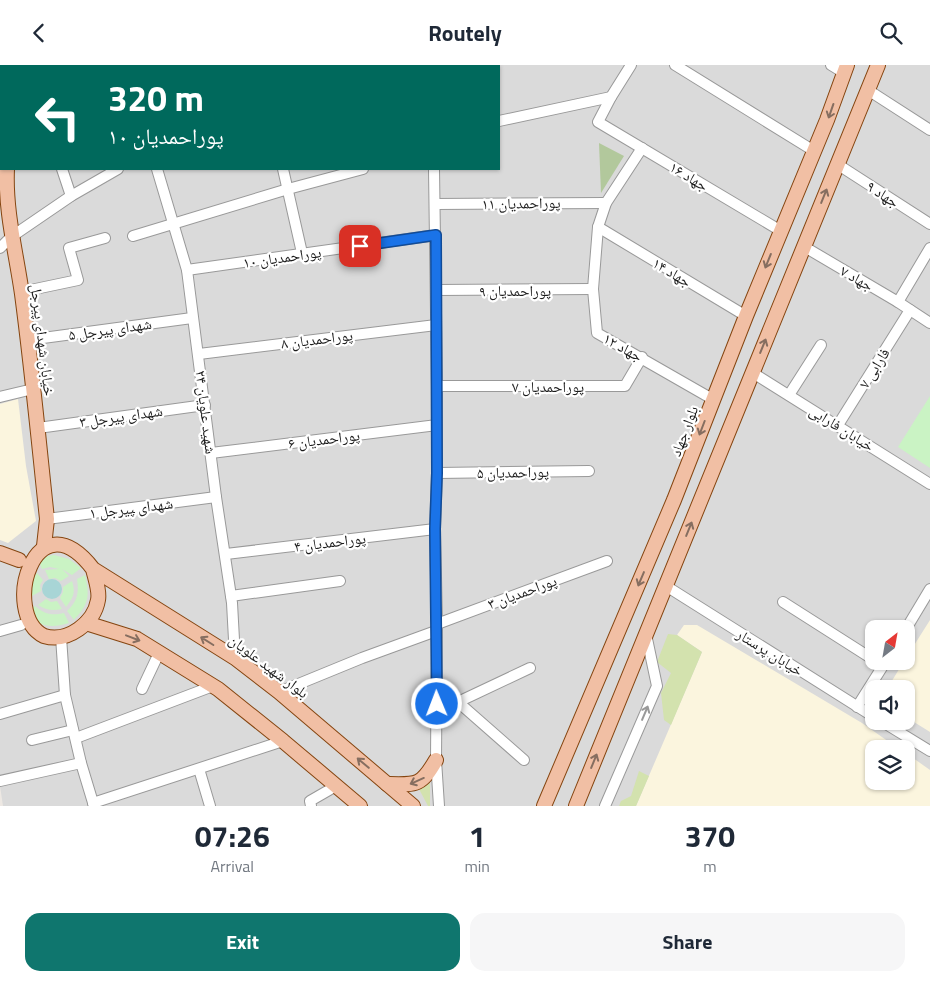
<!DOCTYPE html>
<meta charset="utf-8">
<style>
:root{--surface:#fff;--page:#f6f6f7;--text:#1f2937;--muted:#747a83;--accent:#0f766e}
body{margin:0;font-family:"Titillium Web","Noto Naskh Arabic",sans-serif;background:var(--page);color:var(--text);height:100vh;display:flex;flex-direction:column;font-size:19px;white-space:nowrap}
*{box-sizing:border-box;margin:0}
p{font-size:16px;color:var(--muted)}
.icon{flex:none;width:28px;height:28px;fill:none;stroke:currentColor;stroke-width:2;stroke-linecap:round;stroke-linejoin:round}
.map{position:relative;height:741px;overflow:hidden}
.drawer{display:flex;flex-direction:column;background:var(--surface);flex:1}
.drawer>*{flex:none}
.top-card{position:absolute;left:0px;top:0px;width:500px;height:105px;box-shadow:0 1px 4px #0004;background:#00695c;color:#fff;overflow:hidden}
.needle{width:32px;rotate:31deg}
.buttons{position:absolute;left:865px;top:555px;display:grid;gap:10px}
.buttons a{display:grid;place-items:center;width:50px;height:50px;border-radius:10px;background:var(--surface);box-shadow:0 1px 4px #0004;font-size:25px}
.pin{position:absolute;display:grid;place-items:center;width:42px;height:42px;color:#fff;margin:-21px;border-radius:10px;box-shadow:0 2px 8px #0006}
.me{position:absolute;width:55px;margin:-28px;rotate:359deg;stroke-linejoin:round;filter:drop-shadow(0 0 4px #0008)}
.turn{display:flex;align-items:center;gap:18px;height:105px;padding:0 25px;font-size:22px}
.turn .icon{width:65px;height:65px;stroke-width:2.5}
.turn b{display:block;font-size:35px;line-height:42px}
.eta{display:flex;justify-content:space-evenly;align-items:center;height:85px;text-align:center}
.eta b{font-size:30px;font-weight:700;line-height:35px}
.primary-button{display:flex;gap:10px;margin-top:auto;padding:10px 25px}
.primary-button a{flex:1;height:58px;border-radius:15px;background:var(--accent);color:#fff;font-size:20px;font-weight:700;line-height:58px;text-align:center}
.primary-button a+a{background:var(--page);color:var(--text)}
header{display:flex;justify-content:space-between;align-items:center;height:65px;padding:0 25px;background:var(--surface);font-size:22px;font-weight:700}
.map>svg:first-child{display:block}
.residential{fill:#dadada;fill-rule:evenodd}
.education{fill:#fbf5de}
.grass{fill:#d3e2ae}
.forest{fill:#b2c89c}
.park{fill:#caf3c4}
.water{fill:#a8d5d6}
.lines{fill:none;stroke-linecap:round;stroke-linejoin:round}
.minor-casing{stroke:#999;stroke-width:12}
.major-casing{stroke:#854510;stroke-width:16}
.minor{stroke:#fff;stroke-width:10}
.major{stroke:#f1bfa4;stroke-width:14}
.oneway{stroke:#866e60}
.oneway2{stroke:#999}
.route-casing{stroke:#114b97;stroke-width:12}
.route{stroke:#1a73e8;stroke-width:9}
.labels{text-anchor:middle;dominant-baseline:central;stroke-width:4.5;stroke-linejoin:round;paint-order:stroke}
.street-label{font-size:15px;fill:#1c1c1c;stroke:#fff}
</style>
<header><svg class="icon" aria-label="back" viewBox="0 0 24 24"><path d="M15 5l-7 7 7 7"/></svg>Routely<svg class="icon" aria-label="search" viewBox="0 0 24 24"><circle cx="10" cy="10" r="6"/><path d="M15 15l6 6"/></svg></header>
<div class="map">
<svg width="930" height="741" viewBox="0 0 930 741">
<rect width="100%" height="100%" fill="#ede8e3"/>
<path class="residential" d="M 0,0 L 930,0 L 930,741 L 3,741 L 0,721 ZM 1,1 L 499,1 L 499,104 L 1,104 ZM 874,564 L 906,564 L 906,596 L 874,596 ZM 874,624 L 906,624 L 906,656 L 874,656 ZM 874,684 L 906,684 L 906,716 L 874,716 Z"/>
<g class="education">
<path d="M 27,0 L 107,0 L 106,1 Z"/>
<path d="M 18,334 L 26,401 L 36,456 L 8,478 L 0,475 L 0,339 Z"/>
<path d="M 930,555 L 930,667 L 906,652 L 906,624 L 887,624 L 904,596 L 906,596 L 906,593 Z"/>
<path d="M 684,560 L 697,560 L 862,658 L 899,684 L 874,684 L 874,716 L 906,716 L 906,688 L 930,705 L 930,741 L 636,741 L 702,587 L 677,570 Z"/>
</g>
<g class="grass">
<path d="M 668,569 L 677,570 L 702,587 L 671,660 L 664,655 L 661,628 L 671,608 L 657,597 Z"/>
<path d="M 639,706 L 649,711 L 636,741 L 619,741 L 621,736 L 631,731 Z"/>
<path d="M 430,718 L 430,741 L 428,741 L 419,724 Z"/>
</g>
<path class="forest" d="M 599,78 L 624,91 L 601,128 Z"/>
<g class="park">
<path d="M 930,331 L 930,403 L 898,382 Z"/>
<path d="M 54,490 L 69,494 L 81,503 L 72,510 L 62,504 L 69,511 L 61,516 L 55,513 L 49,514 L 45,505 L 59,504 L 50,502 L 42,504 L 37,493 Z"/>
<path d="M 37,508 L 43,515 L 40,520 L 41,526 L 32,531 C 30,522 31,515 37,508 Z"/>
<path d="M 85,510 C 90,531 89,539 74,555 L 67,546 C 78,536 79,527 77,514 Z"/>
<path d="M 72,516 C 76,528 73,533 66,542 L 60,533 L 63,527 L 63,522 Z"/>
<path d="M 46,534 L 51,537 L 57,536 L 62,544 C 52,546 46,545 38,540 Z"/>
<path d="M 35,541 C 44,549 52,551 64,548 L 69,558 C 49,564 40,561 25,548 Z"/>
</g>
<circle class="water" cx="52" cy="524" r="10"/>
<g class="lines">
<g class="minor-casing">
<g id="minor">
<path d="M 631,0 L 611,32 L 598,57 L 781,166"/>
<path d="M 675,0 L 814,86"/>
<path d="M 831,0 L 844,8"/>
<path d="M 110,1 L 112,0"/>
<path d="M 141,1 L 144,0"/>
<path d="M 256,1 L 257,0"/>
<path d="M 432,1 L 432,0"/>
<path d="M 868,25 L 930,65"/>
<path d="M 499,56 L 611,32"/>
<path d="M 0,63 L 1,63"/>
<path d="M 642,83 L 606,138 L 598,162 L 593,224 L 597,268 L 714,335"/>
<path d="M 837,99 L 930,159"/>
<path d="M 62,104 L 71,131"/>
<path d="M 157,104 L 187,205 L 216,432 L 232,538 L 235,593"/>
<path d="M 283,104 L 302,188"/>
<path d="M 434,104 L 437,321 L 437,408 L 435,464 L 437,559 L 436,695 L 439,741"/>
<path d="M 436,139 L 606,138"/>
<path d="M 598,162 L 746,251"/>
<path d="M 133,171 L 288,124 L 363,104"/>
<path d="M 803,181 L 898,237 L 930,258"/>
<path d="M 0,183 L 11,172 L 71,131 L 118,104"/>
<path d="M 187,205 L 436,170"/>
<path d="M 437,225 L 593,224"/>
<path d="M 21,227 L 78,215 L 69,183 L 105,173"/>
<path d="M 898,237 L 930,183"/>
<path d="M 28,275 L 192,253"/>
<path d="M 199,289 L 436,260"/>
<path d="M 753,308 L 930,419"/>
<path d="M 437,321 L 625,321 L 642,292"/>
<path d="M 789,330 L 821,280"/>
<path d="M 0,332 L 33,324"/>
<path d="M 838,360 L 910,245"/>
<path d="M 38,363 L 205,340"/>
<path d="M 211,388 L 437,360"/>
<path d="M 437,408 L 589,406"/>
<path d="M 47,454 L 216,432"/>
<path d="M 226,489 L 435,464"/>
<path d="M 666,521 L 874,652"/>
<path d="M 231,531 L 340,516"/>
<path d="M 783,537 L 874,595"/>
<path d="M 437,559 L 607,496"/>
<path d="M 906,564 L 930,524"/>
<path d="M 0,566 L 21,560"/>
<path d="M 61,572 L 65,630 L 81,698 L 94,741"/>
<path d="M 142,624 L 159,588"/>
<path d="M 279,627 L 362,593 L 436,566"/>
<path d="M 458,637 L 524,695"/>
<path d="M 437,639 L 458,637 L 530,603"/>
<path d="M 857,642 L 886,596"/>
<path d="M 0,649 L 65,630"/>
<path d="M 881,656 L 930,686"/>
<path d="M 76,673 L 213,621"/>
<path d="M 32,675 L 73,665"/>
<path d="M 199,704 L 210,741"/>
<path d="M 0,716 L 81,698"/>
<path d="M 93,738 L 283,676"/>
<path d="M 311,741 L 310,736 L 336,721"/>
<path d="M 605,741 L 657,621 L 646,569"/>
</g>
</g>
<g class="major-casing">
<g id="major">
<path d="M 6,0 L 6,1"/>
<path d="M 7,104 C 5,146 16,187 22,229 C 32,304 39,379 47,454 L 44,481"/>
<path d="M 0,488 L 19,495"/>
<path d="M 93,504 C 95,513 100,526 98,535 C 94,558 68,578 44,571 C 0,549 35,429 93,504 L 235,593 L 279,627 L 413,741"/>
<path d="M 86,558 L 137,574 L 218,624 L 283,676 L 360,741"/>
<path d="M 387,719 C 417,720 421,721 436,695"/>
<path d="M 544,741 L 674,435 L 746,251 L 827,55 L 847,0"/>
<path d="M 576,741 L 878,0"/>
</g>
</g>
<use href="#minor" class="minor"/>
<use href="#major" class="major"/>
</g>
<defs><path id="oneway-shaft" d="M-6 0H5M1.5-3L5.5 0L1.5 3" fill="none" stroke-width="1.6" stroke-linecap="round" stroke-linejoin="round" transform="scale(1.25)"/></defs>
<g class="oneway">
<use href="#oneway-shaft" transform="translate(831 46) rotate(109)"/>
<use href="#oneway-shaft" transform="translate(824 131) rotate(-68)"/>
<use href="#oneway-shaft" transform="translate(768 196) rotate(112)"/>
<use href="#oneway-shaft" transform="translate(763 281) rotate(-68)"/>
<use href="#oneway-shaft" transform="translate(702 363) rotate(111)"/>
<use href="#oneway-shaft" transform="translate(689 464) rotate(-68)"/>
<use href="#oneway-shaft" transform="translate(641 514) rotate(113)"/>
<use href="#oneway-shaft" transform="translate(133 573) rotate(21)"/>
<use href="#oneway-shaft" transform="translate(207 576) rotate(-148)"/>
<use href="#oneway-shaft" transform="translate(594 696) rotate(-68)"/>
<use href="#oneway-shaft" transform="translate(363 698) rotate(-140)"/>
<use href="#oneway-shaft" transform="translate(417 716) rotate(156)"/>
</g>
<use class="oneway2" href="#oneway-shaft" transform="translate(645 648) rotate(-67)"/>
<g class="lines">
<g class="route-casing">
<path id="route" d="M 360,181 L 436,170 L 437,408 L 435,464 L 437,639"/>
</g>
<use href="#route" class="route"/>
</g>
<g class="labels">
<g class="street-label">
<text transform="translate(689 111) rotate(31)">جهاد ۱۶</text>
<text transform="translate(883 129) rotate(33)">جهاد ۹</text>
<text transform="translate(521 138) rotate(-1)">پوراحمدیان ۱۱</text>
<text transform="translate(282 192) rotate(-8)">پوراحمدیان ۱۰</text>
<text transform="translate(672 207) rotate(31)">جهاد ۱۴</text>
<text transform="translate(857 213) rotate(30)">جهاد ۷</text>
<text x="515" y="225">پوراحمدیان ۹</text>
<text transform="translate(110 264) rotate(-8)">شهدای پیرجل ۵</text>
<text transform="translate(317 274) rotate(-7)">پوراحمدیان ۸</text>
<text transform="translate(43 275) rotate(83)">خیابان شهدای پیرجل</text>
<text transform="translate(623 282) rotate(29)">جهاد ۱۲</text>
<text transform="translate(874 303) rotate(-58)">فارابی ۷</text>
<text x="548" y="321">پوراحمدیان ۷</text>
<text transform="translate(206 347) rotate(83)">شهید علویان ۲۴</text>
<text transform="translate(121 351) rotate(-8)">شهدای پیرجل ۳</text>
<text transform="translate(842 363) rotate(32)">خیابان فارابی</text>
<text transform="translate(684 366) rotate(-69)">بلوار جهاد</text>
<text transform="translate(324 374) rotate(-7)">پوراحمدیان ۶</text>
<text transform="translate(513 407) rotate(-1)">پوراحمدیان ۵</text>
<text transform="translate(131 443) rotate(-7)">شهدای ‍‍‍‍‍‍پیرجل ۱</text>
<text transform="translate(330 477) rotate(-7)">پوراحمدیان ۴</text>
<text transform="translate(522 527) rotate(-20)">پوراحمدیان ۳</text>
<text transform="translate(770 587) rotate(32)">خیابان پرستار</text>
<text transform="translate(269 601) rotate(37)">بلوار شهید علویان</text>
</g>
</g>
</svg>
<div class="buttons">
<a><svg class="needle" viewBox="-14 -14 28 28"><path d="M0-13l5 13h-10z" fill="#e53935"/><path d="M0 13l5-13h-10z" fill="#747a83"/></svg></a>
<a><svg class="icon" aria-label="sound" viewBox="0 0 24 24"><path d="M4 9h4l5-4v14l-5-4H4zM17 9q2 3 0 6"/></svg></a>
<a><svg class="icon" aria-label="layers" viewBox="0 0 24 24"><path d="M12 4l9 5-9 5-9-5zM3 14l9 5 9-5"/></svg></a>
</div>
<div class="pin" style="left:360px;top:181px;background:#d93025"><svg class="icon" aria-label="arrive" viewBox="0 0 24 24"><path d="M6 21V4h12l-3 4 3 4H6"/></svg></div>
<svg class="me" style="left:437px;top:639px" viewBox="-20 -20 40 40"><circle r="17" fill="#1a73e8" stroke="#fff" stroke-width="3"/><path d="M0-11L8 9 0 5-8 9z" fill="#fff"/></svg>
<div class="top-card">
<div class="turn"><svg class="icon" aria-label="left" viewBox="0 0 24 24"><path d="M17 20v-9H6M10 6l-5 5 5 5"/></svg><div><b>320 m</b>پوراحمدیان ۱۰</div></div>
</div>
</div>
<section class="drawer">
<div class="eta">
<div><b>07:26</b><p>Arrival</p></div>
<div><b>1</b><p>min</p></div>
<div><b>370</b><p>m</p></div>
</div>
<div class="primary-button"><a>Exit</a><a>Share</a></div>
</section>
